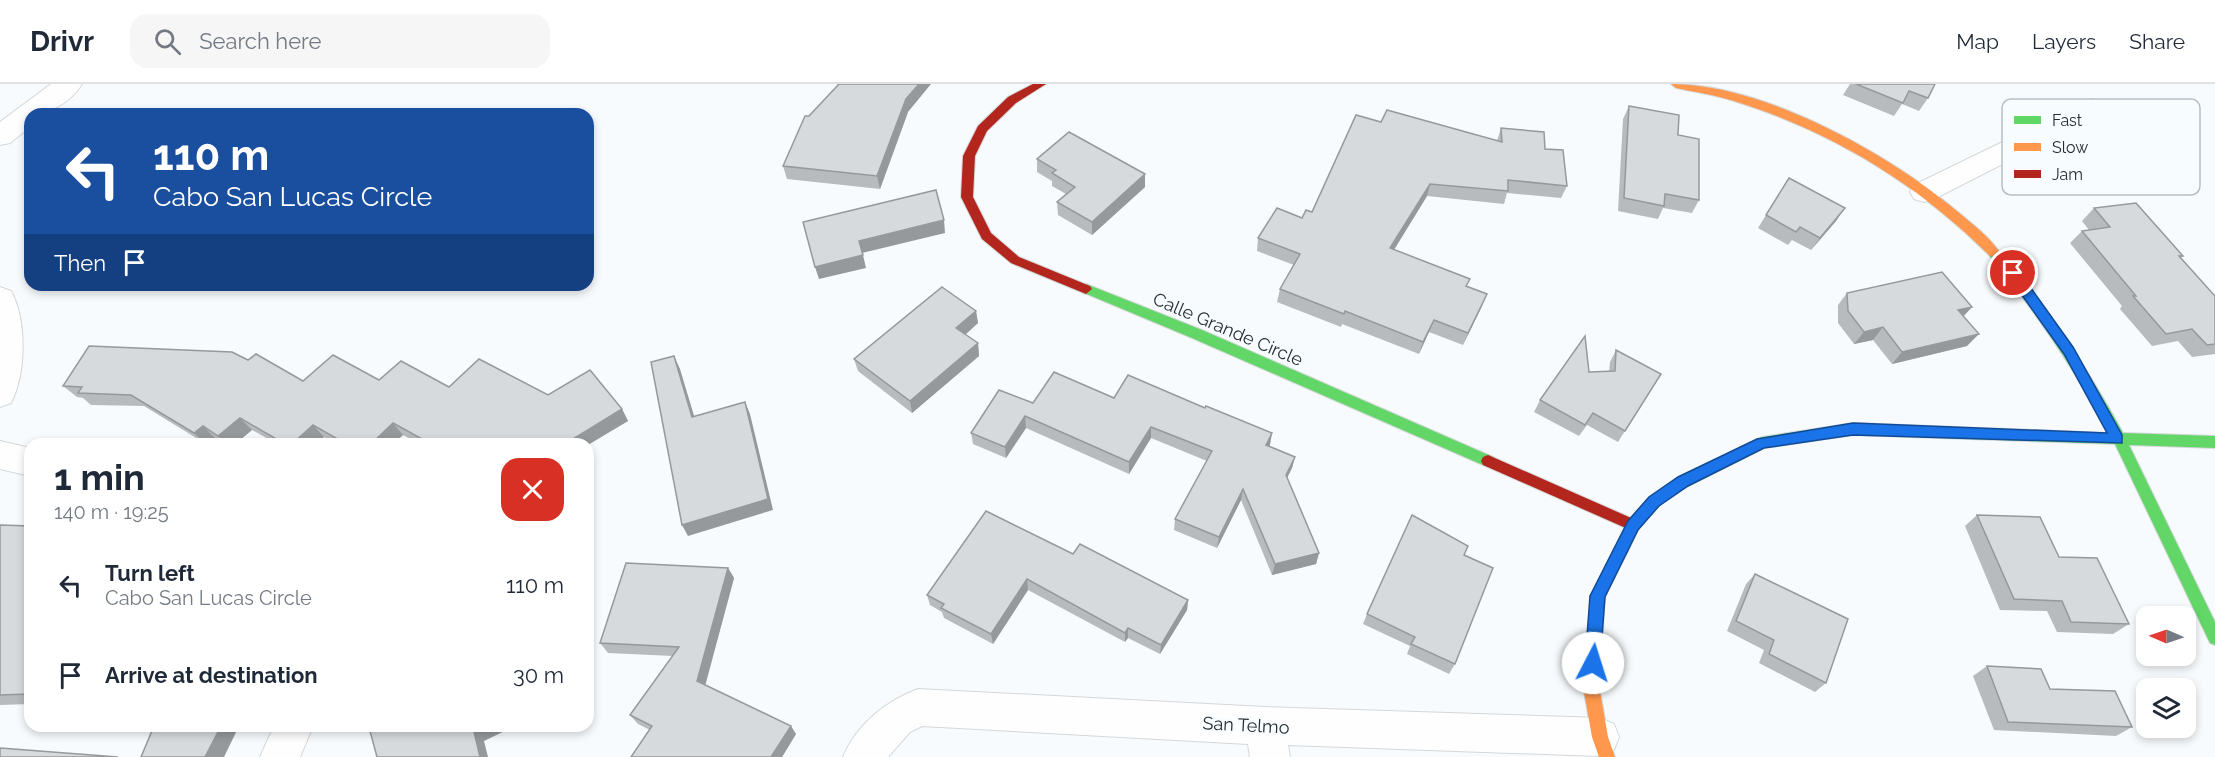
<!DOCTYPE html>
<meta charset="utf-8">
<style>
:root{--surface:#fff;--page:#f6f6f7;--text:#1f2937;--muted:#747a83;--line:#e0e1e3}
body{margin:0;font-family:Raleway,sans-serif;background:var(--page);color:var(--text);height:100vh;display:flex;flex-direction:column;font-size:22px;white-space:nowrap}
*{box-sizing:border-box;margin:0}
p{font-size:20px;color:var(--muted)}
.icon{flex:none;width:33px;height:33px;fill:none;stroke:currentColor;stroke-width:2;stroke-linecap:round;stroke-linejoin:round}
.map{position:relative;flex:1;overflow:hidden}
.panel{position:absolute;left:24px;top:354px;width:570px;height:294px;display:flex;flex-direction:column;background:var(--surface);border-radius:18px;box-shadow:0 3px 9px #0003}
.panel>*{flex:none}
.top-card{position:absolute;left:24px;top:24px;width:570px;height:183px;border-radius:18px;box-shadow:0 3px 9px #0003;background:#1a4fa0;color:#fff;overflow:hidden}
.needle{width:39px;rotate:272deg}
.buttons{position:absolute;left:2136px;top:522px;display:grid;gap:12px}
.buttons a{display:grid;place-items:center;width:60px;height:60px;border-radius:12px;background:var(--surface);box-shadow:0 3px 9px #0003;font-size:30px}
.pin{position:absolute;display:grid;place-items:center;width:51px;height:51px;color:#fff;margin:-26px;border:3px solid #fff;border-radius:50%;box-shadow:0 2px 6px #0007}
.me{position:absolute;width:66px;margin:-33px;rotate:5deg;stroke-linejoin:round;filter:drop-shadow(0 0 4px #0008)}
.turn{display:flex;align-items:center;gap:21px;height:126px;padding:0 30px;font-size:27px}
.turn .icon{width:78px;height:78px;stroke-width:2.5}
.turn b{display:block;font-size:42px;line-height:51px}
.then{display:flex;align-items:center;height:57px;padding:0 30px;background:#0003;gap:12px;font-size:22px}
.round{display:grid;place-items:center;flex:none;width:63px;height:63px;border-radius:18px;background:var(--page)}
.head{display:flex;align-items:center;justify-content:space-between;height:102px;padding:0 30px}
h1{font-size:36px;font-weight:700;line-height:45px}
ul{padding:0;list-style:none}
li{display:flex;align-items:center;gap:18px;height:90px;padding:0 30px}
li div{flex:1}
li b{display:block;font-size:22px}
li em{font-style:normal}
header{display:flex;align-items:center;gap:36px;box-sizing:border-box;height:84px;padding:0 30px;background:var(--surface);border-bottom:2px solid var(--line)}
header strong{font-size:28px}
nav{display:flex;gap:33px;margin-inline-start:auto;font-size:21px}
.search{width:420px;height:54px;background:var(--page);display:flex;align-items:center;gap:15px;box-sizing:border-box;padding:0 21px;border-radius:18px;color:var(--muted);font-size:22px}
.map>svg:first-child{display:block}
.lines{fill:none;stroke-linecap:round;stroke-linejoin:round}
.street-casing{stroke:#d4d8da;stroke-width:2}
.fast-casing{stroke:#d4d8da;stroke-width:2}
.slow-casing{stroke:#d4d8da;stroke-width:2}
.jam-casing{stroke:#d4d8da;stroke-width:2}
.street{fill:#fefeff;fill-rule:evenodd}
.fast{fill:#63d668;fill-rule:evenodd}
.slow{fill:#ff974d;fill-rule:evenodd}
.jam{fill:#b3261e;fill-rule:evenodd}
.wall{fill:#b8bbbe}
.shaded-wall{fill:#96999b}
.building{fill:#d6dadd;stroke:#96999b;stroke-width:1.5}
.route{fill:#1a73e8;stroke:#114b97;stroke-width:1.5}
.labels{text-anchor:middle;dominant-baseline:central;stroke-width:4.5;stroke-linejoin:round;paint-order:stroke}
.street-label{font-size:18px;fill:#272c2f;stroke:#f6fcff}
.key{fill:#f6fcff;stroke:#b8bec1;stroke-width:1.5}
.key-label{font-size:16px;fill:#272c2f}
</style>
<header>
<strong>Drivr</strong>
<div class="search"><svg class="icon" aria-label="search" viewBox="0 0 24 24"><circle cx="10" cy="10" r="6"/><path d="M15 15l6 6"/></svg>Search here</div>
<nav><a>Map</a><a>Layers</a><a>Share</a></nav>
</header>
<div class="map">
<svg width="2215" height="673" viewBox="0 0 2215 673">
<rect width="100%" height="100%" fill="#f8fbfd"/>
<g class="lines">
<g class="street-casing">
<g id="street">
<path d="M 51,0 L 82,0 C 71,18 50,30 30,30 L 30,43 L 10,59 L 0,61 L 0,38 Z"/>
<path d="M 2091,15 L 2101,18 L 2105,24 L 2101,30 L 1934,115 L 1924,118 L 1914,115 L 1910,108 L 1914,101 Z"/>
<path d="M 0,203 L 11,207 C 27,236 26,290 11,319 L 0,323 Z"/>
<path d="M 0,357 L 30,364 L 30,392 L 0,385 Z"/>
<path d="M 918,605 L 1265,623 L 1600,634 L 1614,640 L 1619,653 L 1614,666 L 1600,672 L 1288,661 L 1290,673 L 1250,673 L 1248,660 L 922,642 L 910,648 L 888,673 L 843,673 C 857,640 886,617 918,605 Z"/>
<path d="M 274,642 L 313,642 L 300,673 L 260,673 Z"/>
</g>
</g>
<g class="fast-casing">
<g id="fast">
<path d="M 1994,164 L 1998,166 C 2048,224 2086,282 2123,349 L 2215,352 L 2215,364 L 2129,361 L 2215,538 L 2215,561 L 2210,559 L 2115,360 L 1853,351 L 1764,364 L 1688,402 L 1659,421 L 1638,445 L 1626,471 L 1621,472 L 1616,471 L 1614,466 L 1628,437 L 1649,413 L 1678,394 L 1762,353 L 1853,339 L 2109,349 C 2074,285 2036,227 1990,172 L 1988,169 L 1990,166 Z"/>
<path d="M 1086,200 L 1202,246 L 1493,373 L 1495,377 L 1493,381 L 1488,383 L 1483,381 L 1192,254 L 1082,208 L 1080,205 Z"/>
</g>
</g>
<g class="slow-casing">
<g id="slow">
<path d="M 1671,0 C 1763,0 1888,69 1958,128 C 1972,140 1990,153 2000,169 L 1998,172 L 1990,172 C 1918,100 1831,47 1734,17 C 1715,11 1695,8 1676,4 Z"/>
<path d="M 1621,460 L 1626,461 L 1628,466 L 1605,512 L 1599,602 L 1608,653 L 1615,673 L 1599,673 L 1592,653 L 1583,602 L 1591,512 L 1616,461 Z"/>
</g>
</g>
<g class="jam-casing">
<g id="jam">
<path d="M 1033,0 L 1046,0 L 1016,19 L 987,47 L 975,72 L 973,113 L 991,149 L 1019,173 L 1090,202 L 1092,205 L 1086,210 L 1011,179 L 982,155 L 961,113 L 963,72 L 978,42 L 1008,13 Z"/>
<path d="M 1488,371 L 1638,437 L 1640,441 L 1638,445 L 1633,447 L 1628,445 L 1483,381 L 1481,377 L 1483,373 Z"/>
</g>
</g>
<use href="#street" class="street"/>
<use href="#fast" class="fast"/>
<use href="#slow" class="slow"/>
<use href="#jam" class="jam"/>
</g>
<g class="wall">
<path d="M 1850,0 L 1935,0 L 1928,14 L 1919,27 L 1902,20 L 1894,32 L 1843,11 Z"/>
<path d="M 1629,22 L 1678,51 L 1699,116 L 1692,129 L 1663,124 L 1658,135 L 1618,127 L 1623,35 Z"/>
<path d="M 908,28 L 880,105 L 787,95 L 783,82 L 809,32 Z"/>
<path d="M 1381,38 L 1497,57 L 1501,44 L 1545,65 L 1567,102 L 1561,114 L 1507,109 L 1504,120 L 1427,112 L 1394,166 L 1467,202 L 1482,222 L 1463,261 L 1429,248 L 1419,270 L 1342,240 L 1341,243 L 1277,218 L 1280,205 L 1294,181 L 1257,167 L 1258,154 L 1312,128 Z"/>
<path d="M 1037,75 L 1145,90 L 1145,103 L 1092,151 L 1058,131 L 1057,118 L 1066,110 L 1052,102 L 1052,97 L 1037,88 Z"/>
<path d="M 1789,94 L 1836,137 L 1811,166 L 1792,156 L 1788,161 L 1758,144 Z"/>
<path d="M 2094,124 L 2183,172 L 2181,174 L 2215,212 L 2215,270 L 2192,273 L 2178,257 L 2152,262 L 2120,225 L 2122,222 L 2070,159 L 2082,147 L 2089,146 L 2082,137 Z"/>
<path d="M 1847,209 L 1972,223 L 1963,232 L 1967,262 L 1892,280 L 1873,256 L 1854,260 L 1838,239 L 1838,221 Z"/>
<path d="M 976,227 L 978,239 L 965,251 L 978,259 L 979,272 L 912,329 L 858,287 L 854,275 Z"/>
<path d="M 1616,266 L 1661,290 L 1618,358 L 1587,341 L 1579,352 L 1534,328 L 1540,316 L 1589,288 L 1609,288 L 1610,278 Z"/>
<path d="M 248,276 L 303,297 L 379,296 L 548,311 L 622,325 L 628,337 L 588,360 L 420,360 L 403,351 L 393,360 L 336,360 L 324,353 L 316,360 L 277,360 L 252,346 L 235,360 L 225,360 L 215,354 L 208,360 L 206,360 L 144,322 L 91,321 L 83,314 L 77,313 L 63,302 Z"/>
<path d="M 1114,314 L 1270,361 L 1269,362 L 1295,373 L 1292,384 L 1287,394 L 1319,469 L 1316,480 L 1272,491 L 1241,416 L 1217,464 L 1174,446 L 1175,435 L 1207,377 L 1151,354 L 1129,390 L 1026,344 L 1006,374 L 973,360 L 971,349 L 1033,319 Z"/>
<path d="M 1977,431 L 2059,473 L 2129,540 L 2113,550 L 2057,548 L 2047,527 L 2000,526 L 1965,442 Z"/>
<path d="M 0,441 L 30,442 L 30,620 L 0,621 Z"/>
<path d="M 1073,470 L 1188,516 L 1187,526 L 1160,570 L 1128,554 L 1125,558 L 1028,506 L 993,560 L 944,534 L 942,528 L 930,521 L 927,511 Z"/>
<path d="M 1464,471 L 1455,580 L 1449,590 L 1407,570 L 1410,562 L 1363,540 L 1367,530 Z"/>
<path d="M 728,484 L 734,494 L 705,601 L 796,650 L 782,673 L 631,673 L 650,646 L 638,640 L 630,631 L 673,572 L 608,569 L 600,559 Z"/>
<path d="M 1755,490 L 1826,599 L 1815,608 L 1759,579 L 1764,566 L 1727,547 L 1746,500 Z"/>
<path d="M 1987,582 L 2050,605 L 2132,643 L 2116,652 L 1994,646 L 1973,592 Z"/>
</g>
<g class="shaded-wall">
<path d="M 919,0 L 931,0 L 908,28 L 880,105 L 877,92 L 906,15 Z"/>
<path d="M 1145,90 L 1145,103 L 1092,151 L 1092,138 Z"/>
<path d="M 1430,100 L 1427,112 L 1387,177 L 1390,164 Z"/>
<path d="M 1845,124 L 1836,137 L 1811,166 L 1820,154 Z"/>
<path d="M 944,136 L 945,149 L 862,169 L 859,157 Z"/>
<path d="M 863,171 L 866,184 L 819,195 L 815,183 Z"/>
<path d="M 1487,210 L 1482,222 L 1463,261 L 1468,249 Z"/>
<path d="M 1972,223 L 1961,235 L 1958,226 Z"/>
<path d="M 976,227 L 978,239 L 958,257 L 956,244 Z"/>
<path d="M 1434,236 L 1429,248 L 1419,270 L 1423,258 Z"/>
<path d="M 1883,243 L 1873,256 L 1854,260 L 1864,248 Z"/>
<path d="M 1979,250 L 1967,262 L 1892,280 L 1902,268 Z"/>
<path d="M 978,259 L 979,272 L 912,329 L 910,317 Z"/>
<path d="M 674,272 L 680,285 L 698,345 L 692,333 Z"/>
<path d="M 745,318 L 750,330 L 773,426 L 688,452 L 682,441 Z"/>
<path d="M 622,325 L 628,337 L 588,361 L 588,360 L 569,360 L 568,358 Z"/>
<path d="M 1025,332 L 1026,344 L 1006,374 L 1005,363 Z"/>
<path d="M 240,334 L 252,346 L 235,360 L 227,360 L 218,352 Z"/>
<path d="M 393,339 L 403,351 L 393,360 L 371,360 Z"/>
<path d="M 313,341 L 324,353 L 316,360 L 292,360 Z"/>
<path d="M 203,342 L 215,354 L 208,360 L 206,360 L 194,349 Z"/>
<path d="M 1151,343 L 1151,354 L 1129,390 L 1129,378 Z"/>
<path d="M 1272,349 L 1270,361 L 1264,373 L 1266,361 Z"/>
<path d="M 1295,373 L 1292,384 L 1283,402 L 1286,391 Z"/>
<path d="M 588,403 L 592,412 L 588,414 Z"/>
<path d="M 1243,405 L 1241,416 L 1217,464 L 1219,453 Z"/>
<path d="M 588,432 L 592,444 L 588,446 Z"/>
<path d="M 1319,469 L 1316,480 L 1272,491 L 1275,480 Z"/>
<path d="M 728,484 L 734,494 L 704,606 L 697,597 Z"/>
<path d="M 1027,495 L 1028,506 L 993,560 L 991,550 Z"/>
<path d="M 1188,516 L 1187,526 L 1160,570 L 1161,561 Z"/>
<path d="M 1128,544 L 1128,554 L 1125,558 L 1125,549 Z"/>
<path d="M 221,642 L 239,642 L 224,673 L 205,673 Z"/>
<path d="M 487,642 L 515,642 L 484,657 L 488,673 L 480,673 L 474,648 Z"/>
<path d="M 791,642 L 796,650 L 782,673 L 771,673 Z"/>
</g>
<g class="building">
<path d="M 839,0 L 919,0 L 906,15 L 877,92 L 783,82 L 805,32 L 809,32 Z"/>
<path d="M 1856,0 L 1935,0 L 1928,14 L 1909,7 L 1903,19 Z"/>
<path d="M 1629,22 L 1679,31 L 1678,51 L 1699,55 L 1699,116 L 1665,110 L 1664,122 L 1624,114 Z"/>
<path d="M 1387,26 L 1502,58 L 1501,44 L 1544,48 L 1545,65 L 1563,66 L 1567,102 L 1508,96 L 1508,107 L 1430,100 L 1390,164 L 1470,195 L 1466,202 L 1487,210 L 1468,249 L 1434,236 L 1423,258 L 1345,227 L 1344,230 L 1280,205 L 1300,170 L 1258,154 L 1277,124 L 1302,134 L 1306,126 L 1312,128 L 1356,31 L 1381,38 Z"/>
<path d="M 1069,48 L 1145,90 L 1092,138 L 1057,118 L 1075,103 L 1052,89 L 1056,86 L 1037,75 Z"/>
<path d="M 1789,94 L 1845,124 L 1820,154 L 1800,143 L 1796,148 L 1766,131 Z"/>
<path d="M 936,106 L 944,136 L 859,157 L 863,171 L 815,183 L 803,138 Z"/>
<path d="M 2136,119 L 2183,172 L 2179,172 L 2215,212 L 2215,260 L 2207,261 L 2192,245 L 2166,250 L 2133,212 L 2136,212 L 2082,147 L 2110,143 L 2094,124 Z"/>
<path d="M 1942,188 L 1972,223 L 1958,226 L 1979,250 L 1902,268 L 1883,243 L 1864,248 L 1848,227 L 1847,209 Z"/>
<path d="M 942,203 L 976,227 L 956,244 L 978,259 L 910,317 L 854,275 Z"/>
<path d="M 1585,252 L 1589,288 L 1615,287 L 1616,266 L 1661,290 L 1625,347 L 1593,329 L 1585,341 L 1540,316 Z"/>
<path d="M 89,262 L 232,268 L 248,276 L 256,270 L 303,297 L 333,271 L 379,296 L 401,277 L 449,303 L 479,275 L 548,311 L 590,286 L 622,325 L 568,358 L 569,360 L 431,360 L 393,339 L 371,360 L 346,360 L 313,341 L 292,360 L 285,360 L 240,334 L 218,352 L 203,342 L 194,349 L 131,311 L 78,309 L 82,303 L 63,302 Z"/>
<path d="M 674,272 L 692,333 L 745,318 L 768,415 L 682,441 L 651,278 Z"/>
<path d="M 1054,288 L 1114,314 L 1128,291 L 1205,324 L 1206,322 L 1272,349 L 1266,361 L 1295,373 L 1286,391 L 1319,469 L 1275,480 L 1243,405 L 1219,453 L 1175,435 L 1212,367 L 1151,343 L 1129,378 L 1025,332 L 1005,363 L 971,349 L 999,306 L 1033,319 Z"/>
<path d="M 986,427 L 1073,470 L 1080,460 L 1188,516 L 1161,561 L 1128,544 L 1125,549 L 1027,495 L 991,550 L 941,524 L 944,520 L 927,511 Z"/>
<path d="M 1412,431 L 1468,462 L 1464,471 L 1493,484 L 1455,580 L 1411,560 L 1415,553 L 1367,530 Z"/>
<path d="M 1977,431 L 2040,433 L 2059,473 L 2097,474 L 2129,540 L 2071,538 L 2062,517 L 2014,515 Z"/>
<path d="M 0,441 L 30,442 L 30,610 L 0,611 Z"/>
<path d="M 626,479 L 728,484 L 697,597 L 791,642 L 771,673 L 631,673 L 652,642 L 630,631 L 679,563 L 600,559 Z"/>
<path d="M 1755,490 L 1848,535 L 1826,599 L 1769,570 L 1774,556 L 1736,537 Z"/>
<path d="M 1987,582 L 2041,585 L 2050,605 L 2115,607 L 2132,643 L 2008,638 Z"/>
<path d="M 154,642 L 221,642 L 205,673 L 141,673 Z"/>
<path d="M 381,642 L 487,642 L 474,648 L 480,673 L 377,673 L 370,647 Z"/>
<path d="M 0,664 L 118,673 L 0,673 Z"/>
</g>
<path class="route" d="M 2013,185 L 2018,186 L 2073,263 L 2122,351 L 2122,359 L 1853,351 L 1764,364 L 1688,402 L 1659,422 L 1638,446 L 1605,513 L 1600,579 L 1598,584 L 1593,587 L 1587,584 L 1585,579 L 1590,512 L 1628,437 L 1649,413 L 1678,393 L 1757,355 L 1853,339 L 2107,349 L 2064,270 L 2009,193 L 2009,186 Z"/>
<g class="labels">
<g class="street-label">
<text transform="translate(1228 245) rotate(23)">Calle Grande Circle</text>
<text transform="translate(1246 641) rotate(3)">San Telmo</text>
</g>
</g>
<rect x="2002" y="15" width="198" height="96" rx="9" class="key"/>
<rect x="2014" y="32" width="27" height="8" fill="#63d668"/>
<rect x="2014" y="59" width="27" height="8" fill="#ff974d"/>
<rect x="2014" y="86" width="27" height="8" fill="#b3261e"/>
<g class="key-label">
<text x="2052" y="42">Fast</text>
<text x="2052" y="69">Slow</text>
<text x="2052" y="96">Jam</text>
</g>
</svg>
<div class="buttons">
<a><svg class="needle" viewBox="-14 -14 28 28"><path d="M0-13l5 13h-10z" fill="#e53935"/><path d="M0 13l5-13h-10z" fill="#747a83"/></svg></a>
<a><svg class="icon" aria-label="layers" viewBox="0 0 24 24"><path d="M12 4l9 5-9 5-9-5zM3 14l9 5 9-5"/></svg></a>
</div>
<div class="pin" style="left:2013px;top:189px;background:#d93025"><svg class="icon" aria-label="arrive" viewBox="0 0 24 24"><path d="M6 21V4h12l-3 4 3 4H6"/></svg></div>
<svg class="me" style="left:1593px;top:579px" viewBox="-20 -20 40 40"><circle r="19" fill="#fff"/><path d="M0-13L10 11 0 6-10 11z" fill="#1a73e8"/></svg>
<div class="top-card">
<div class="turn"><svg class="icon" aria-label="left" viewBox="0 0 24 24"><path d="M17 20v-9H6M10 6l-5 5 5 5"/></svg><div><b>110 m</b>Cabo San Lucas Circle</div></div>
<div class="then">Then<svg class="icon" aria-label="arrive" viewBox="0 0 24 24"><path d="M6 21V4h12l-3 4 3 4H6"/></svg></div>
</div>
<section class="panel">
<div class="head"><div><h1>1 min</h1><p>140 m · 19:25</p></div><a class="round" style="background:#d93025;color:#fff"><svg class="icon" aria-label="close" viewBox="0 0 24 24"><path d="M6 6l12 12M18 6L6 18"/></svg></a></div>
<ul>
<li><svg class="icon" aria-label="left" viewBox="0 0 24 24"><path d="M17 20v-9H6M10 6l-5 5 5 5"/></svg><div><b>Turn left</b><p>Cabo San Lucas Circle</p></div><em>110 m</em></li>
<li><svg class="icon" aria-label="arrive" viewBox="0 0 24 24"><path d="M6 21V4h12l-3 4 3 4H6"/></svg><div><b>Arrive at destination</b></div><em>30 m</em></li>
</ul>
</section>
</div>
